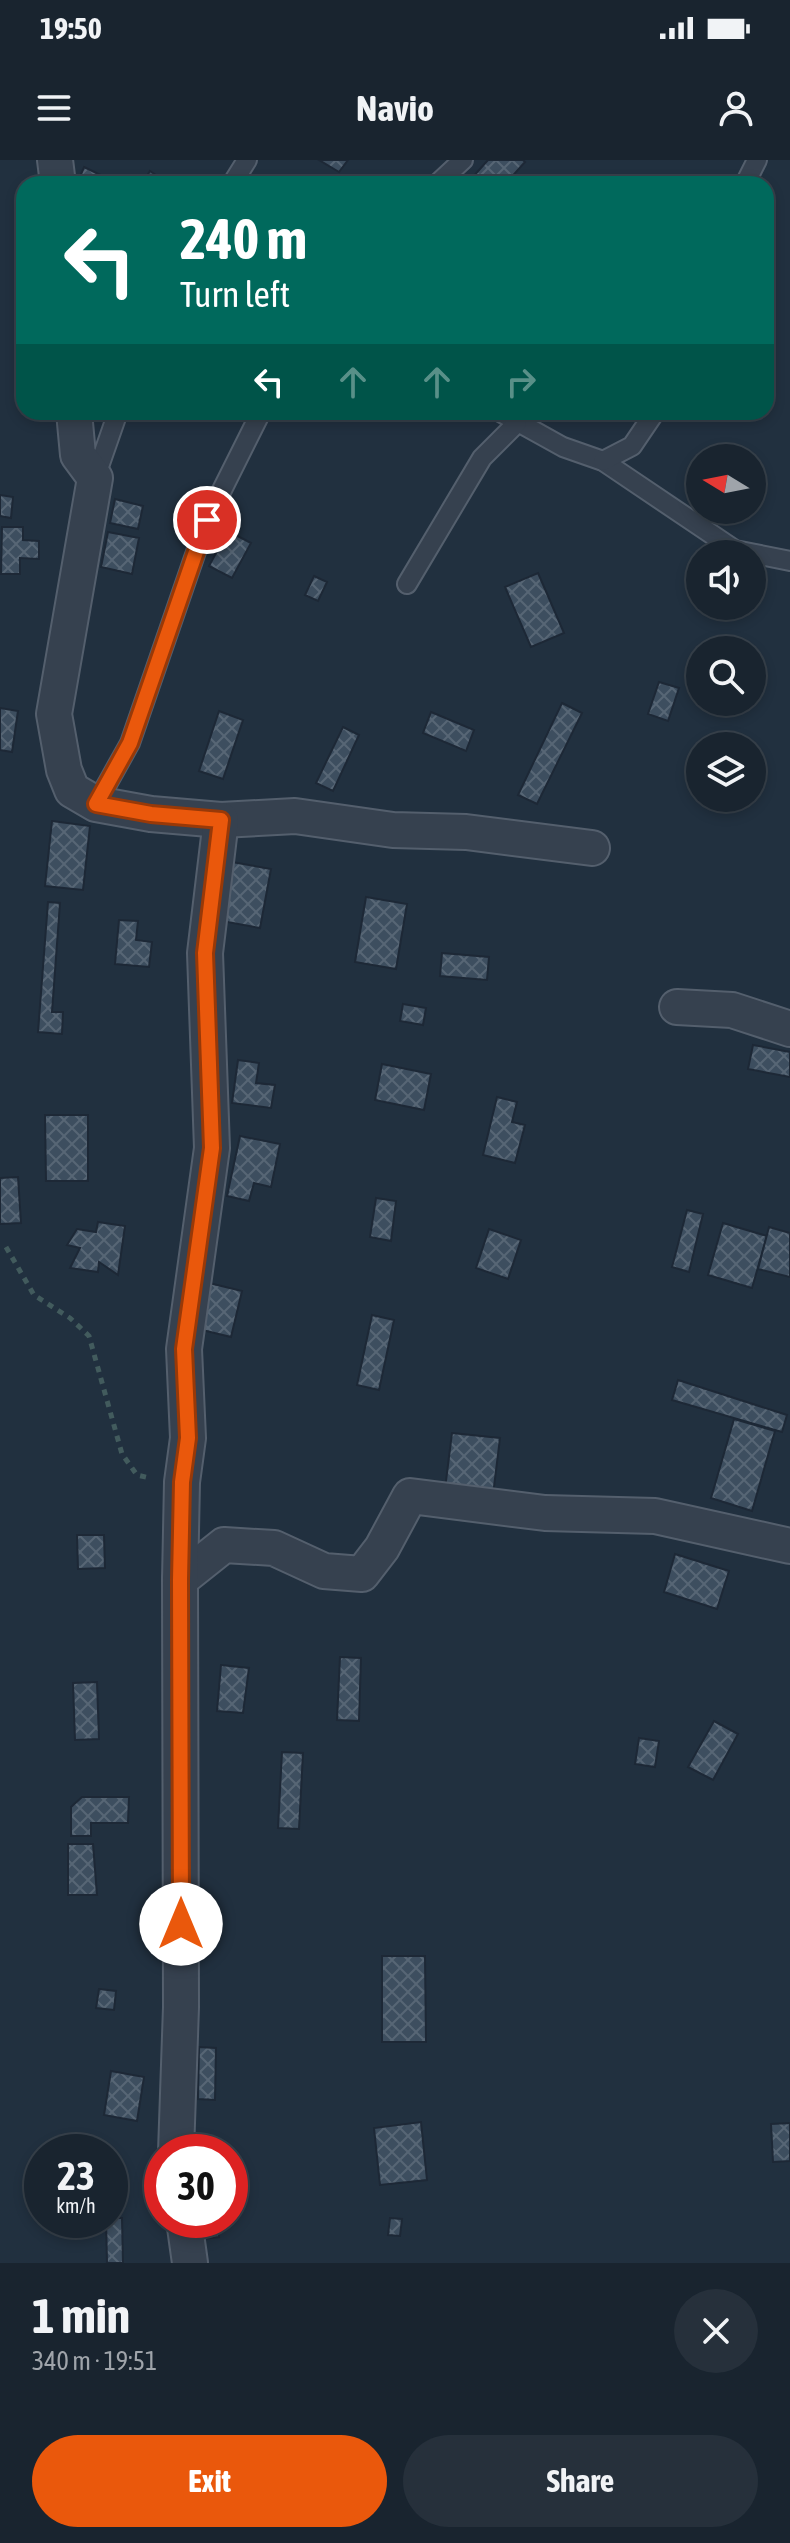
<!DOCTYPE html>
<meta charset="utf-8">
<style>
:root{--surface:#19242f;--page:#26303b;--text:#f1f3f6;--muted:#9fa4aa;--line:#37414b;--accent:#ea580c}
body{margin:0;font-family:"Asap Condensed",sans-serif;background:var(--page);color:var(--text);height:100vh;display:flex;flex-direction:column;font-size:30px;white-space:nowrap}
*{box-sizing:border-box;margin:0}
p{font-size:26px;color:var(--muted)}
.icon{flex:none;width:44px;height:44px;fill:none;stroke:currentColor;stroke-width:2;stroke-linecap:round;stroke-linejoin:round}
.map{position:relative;height:2103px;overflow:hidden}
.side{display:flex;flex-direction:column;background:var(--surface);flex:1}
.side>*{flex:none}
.top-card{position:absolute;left:16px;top:16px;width:758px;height:244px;border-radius:24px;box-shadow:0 4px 12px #0003,0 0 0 2px var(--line);background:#00695c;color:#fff;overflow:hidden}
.needle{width:52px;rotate:280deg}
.fabs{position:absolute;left:686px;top:284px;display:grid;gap:16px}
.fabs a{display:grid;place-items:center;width:80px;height:80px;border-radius:50%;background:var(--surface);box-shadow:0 4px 12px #0003,0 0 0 2px var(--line);font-size:40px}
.speed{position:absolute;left:24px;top:1974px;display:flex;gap:16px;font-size:40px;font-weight:700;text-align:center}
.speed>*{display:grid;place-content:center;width:104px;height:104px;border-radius:50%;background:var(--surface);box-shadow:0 4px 12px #0003,0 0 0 2px var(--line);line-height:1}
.speed small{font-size:20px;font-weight:400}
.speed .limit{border:12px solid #d22;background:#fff;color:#111}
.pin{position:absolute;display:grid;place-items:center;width:68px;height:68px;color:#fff;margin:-34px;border:4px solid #fff;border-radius:50%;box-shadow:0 2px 8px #0007}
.me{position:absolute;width:88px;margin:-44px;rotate:0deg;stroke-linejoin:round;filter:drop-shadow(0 0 6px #0008)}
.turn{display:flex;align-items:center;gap:28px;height:168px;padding:0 32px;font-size:36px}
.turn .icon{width:104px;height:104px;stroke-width:2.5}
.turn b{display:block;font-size:56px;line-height:68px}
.lanes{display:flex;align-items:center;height:76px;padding:0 32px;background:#0003;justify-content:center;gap:40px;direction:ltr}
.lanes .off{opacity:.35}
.round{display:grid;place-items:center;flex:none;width:84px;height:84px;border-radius:42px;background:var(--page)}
.head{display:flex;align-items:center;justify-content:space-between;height:136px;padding:0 32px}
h1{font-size:48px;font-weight:700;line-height:60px}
.button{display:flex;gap:16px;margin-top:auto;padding:16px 32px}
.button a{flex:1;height:92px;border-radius:48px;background:var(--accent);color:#fff;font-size:32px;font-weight:700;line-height:92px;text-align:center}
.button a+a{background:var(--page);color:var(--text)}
.status{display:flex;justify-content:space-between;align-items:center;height:56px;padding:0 40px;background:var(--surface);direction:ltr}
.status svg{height:22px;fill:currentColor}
header{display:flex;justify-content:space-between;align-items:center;height:104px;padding:0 32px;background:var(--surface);font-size:36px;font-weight:700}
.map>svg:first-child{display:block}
.building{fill:url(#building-cross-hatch);stroke:#1d2836;stroke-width:2}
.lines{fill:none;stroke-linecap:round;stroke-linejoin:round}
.lane-casing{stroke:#545f6d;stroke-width:22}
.street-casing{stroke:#545f6d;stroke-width:38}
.path{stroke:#425b5d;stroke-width:5;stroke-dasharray:6 6;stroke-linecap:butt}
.lane{stroke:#36414f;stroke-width:18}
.street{stroke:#36414f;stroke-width:34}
.route-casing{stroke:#983908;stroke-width:20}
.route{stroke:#ea580c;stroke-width:14}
</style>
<div class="status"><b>19:50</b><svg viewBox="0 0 49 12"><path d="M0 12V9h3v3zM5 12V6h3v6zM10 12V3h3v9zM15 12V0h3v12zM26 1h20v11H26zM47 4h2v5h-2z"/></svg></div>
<header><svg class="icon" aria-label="menu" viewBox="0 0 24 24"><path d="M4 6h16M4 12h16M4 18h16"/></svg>Navio<svg class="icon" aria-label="person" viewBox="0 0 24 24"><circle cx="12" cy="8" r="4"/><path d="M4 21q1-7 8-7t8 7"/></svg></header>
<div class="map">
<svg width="790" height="2103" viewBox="0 0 790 2103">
<defs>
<pattern id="building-cross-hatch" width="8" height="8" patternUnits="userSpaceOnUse" patternTransform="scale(2)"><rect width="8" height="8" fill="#3d4e5f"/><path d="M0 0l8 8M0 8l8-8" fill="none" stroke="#576675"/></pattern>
</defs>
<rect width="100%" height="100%" fill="#21303f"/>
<g class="building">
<path d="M 319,0 L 348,0 L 339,12 Z"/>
<path d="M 488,0 L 523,0 L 525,2 L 505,24 L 476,24 L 471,19 Z"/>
<path d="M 84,7 L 111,20 L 109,24 L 77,24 Z"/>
<path d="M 150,11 L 169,24 L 142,24 Z"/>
<path d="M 0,335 L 13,337 L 11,358 L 0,356 Z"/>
<path d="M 115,339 L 143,346 L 138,369 L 110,363 Z"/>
<path d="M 2,367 L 23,367 L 23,380 L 39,381 L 39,399 L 20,398 L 20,414 L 1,414 Z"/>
<path d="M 228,371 L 251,383 L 232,418 L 209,406 Z"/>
<path d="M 108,372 L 139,378 L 132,414 L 101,407 Z"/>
<path d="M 538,413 L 564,473 L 531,487 L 505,427 Z"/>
<path d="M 314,416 L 327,422 L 318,441 L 305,435 Z"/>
<path d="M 659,522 L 679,528 L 668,561 L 648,554 Z"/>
<path d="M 562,543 L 582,553 L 537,644 L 518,635 Z"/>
<path d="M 0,548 L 18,551 L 12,592 L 0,590 Z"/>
<path d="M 219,551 L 243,560 L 223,619 L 199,611 Z"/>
<path d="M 431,552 L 474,570 L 466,591 L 423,573 Z"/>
<path d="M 343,567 L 359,575 L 333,631 L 316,623 Z"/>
<path d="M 52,661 L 90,666 L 83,730 L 45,726 Z"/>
<path d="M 232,702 L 271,709 L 260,768 L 222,761 Z"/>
<path d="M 366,737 L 407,744 L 396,809 L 355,802 Z"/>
<path d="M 48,742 L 60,743 L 52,852 L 63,852 L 62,874 L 38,872 Z"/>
<path d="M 119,760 L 138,761 L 136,780 L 152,782 L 149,807 L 115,804 Z"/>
<path d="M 442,793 L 489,797 L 487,820 L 440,816 Z"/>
<path d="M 403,844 L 426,848 L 423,865 L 400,861 Z"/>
<path d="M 753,885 L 790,892 L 790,917 L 748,909 Z"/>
<path d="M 238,900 L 259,903 L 256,923 L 275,925 L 271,948 L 232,943 Z"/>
<path d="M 382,904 L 431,914 L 424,950 L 375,940 Z"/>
<path d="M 497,937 L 517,942 L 512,962 L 525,965 L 515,1003 L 483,995 Z"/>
<path d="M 45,955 L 88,955 L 88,1021 L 46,1021 Z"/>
<path d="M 240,976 L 280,984 L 271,1027 L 254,1023 L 249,1041 L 227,1036 Z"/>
<path d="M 18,1017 L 21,1063 L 0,1064 L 0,1018 Z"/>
<path d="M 376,1038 L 396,1041 L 391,1081 L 370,1077 Z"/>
<path d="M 687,1050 L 703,1054 L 689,1112 L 672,1107 Z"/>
<path d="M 98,1062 L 125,1066 L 118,1115 L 99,1102 L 98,1112 L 70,1108 L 80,1088 L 67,1085 L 77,1069 L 96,1072 Z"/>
<path d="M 723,1063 L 767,1076 L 752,1128 L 708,1115 Z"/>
<path d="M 769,1067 L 790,1073 L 790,1117 L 758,1109 Z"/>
<path d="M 489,1069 L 521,1080 L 508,1119 L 476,1108 Z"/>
<path d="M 205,1122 L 242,1131 L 231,1177 L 194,1168 Z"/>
<path d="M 372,1155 L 394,1160 L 379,1230 L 357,1225 Z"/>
<path d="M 678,1220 L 787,1255 L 782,1272 L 672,1240 Z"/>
<path d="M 734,1259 L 775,1271 L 752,1351 L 711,1338 Z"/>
<path d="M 452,1273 L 500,1278 L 493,1335 L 445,1329 Z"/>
<path d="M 77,1375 L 104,1375 L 105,1408 L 78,1409 Z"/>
<path d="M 675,1394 L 729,1411 L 717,1449 L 664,1432 Z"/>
<path d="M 340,1497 L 361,1498 L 359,1561 L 337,1560 Z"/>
<path d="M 221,1505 L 249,1508 L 243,1553 L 217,1551 Z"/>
<path d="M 97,1522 L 99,1579 L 75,1580 L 73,1523 Z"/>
<path d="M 714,1561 L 738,1574 L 713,1620 L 688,1607 Z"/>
<path d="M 639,1578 L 659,1581 L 655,1607 L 635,1604 Z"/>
<path d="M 282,1592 L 303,1593 L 299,1669 L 278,1668 Z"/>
<path d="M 82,1637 L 129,1637 L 128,1663 L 91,1663 L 91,1676 L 71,1676 L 71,1647 Z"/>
<path d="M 68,1684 L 93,1684 L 97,1735 L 68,1735 Z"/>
<path d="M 382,1796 L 425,1796 L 426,1882 L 382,1882 Z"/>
<path d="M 99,1829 L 116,1831 L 114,1850 L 96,1848 Z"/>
<path d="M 199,1887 L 216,1888 L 215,1940 L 198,1939 Z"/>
<path d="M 111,1911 L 144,1917 L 137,1961 L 104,1955 Z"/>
<path d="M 421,1962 L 427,2020 L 380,2025 L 374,1968 Z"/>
<path d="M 790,1963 L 790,2001 L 773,2002 L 771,1964 Z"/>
<path d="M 110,2058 L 122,2058 L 123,2103 L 107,2103 L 106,2060 Z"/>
<path d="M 390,2058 L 402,2059 L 400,2076 L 388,2075 Z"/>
<path d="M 199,2060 L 217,2060 L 219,2077 L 202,2079 Z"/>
</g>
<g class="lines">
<g class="lane-casing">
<g id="lane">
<path d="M 232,24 L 247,0"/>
<path d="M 437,24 L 463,0"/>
<path d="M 745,24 L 757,0"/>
<path d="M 500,252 L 563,287 L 603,301 L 735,390 L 790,401"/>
<path d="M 603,301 L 632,286 L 655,252"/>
<path d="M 95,318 L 118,252"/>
<path d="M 407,424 L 482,298 L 517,263"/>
<path d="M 96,644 L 130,583 L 207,360 L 261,252"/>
</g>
</g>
<g class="street-casing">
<g id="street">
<path d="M 55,0 L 58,24"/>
<path d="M 74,252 L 78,295 L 95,318 L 54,554 L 64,610 L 72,630 L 96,644 L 151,654 L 221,660 L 295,656 L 393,670 L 466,672 L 592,688"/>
<path d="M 677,847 L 732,850 L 790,869"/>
<path d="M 180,1420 L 224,1385 L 274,1388 L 324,1411 L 362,1414 L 382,1388 L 410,1336 L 545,1353 L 655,1356 L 790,1386"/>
<path d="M 176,1992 L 181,1847 L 180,1420 L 182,1322 L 188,1278 L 184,1189 L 212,988 L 205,793 L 221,660"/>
<path d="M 184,2060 L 190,2103"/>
</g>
</g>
<path class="path" d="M 6,1087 L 34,1135 L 70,1158 L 89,1176 L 122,1294 L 137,1315 L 150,1318"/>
<use href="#lane" class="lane"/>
<use href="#street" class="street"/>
</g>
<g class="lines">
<g class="route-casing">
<path id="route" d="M 181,1764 L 180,1420 L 182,1322 L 188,1278 L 184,1189 L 212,988 L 205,793 L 221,660 L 151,654 L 96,644 L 130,583 L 207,360"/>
</g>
<use href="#route" class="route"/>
</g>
</svg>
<div class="fabs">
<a><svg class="needle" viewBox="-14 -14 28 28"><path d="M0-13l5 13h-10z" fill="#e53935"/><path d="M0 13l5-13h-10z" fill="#9fa4aa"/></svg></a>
<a><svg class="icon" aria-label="sound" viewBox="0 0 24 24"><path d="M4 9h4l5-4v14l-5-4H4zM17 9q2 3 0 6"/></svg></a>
<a><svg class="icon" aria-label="search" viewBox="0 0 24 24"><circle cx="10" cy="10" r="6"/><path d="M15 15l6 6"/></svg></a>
<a><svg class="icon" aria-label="layers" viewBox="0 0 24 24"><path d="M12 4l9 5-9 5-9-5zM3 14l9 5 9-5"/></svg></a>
</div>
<div class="speed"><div>23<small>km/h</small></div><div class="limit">30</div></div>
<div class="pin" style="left:207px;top:360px;background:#d93025"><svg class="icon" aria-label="arrive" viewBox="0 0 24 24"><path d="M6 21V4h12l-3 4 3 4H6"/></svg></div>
<svg class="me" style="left:181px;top:1764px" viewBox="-20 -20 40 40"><circle r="19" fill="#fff"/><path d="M0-13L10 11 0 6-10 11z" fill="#ea580c"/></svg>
<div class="top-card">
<div class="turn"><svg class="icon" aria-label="left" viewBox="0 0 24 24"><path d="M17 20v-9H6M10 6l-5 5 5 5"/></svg><div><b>240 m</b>Turn left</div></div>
<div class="lanes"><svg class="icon" aria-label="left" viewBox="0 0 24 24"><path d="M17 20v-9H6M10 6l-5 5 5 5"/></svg><svg class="icon off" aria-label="ahead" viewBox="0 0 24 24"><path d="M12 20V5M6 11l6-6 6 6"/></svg><svg class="icon off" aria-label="ahead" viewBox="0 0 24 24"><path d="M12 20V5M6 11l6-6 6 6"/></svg><svg class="icon off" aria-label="right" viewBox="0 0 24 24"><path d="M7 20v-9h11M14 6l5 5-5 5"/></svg></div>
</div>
</div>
<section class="side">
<div class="head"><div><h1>1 min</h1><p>340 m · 19:51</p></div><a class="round"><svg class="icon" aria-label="close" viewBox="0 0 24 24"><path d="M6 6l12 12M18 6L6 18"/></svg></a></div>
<div class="button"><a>Exit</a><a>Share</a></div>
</section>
